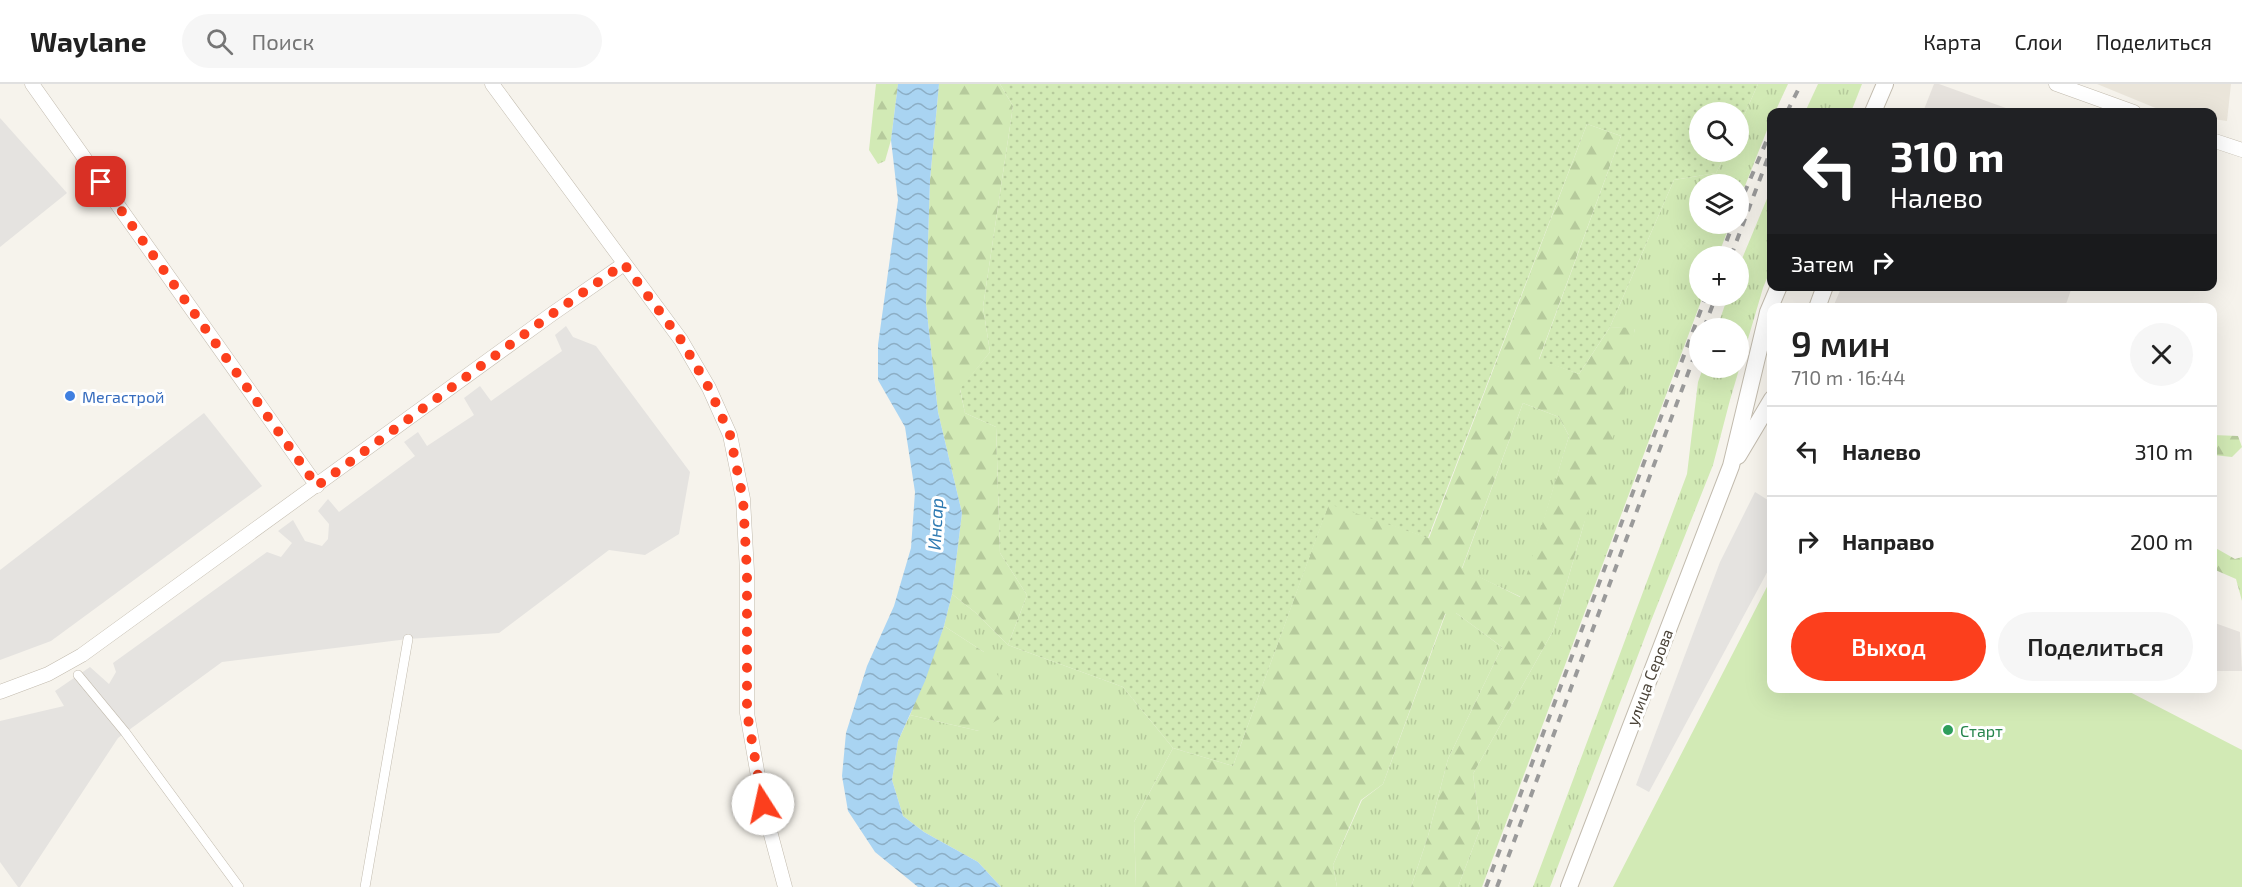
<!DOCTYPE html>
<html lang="ru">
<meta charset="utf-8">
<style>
:root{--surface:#fff;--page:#f6f6f6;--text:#222;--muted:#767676;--line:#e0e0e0;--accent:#fc3f1d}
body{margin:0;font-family:"Exo 2",sans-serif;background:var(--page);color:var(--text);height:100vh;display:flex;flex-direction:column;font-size:22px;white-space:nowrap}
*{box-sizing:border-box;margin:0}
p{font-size:20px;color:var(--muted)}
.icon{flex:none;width:33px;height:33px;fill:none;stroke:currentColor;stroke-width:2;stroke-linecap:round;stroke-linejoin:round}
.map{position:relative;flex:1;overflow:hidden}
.drawer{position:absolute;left:1767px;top:219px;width:450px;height:390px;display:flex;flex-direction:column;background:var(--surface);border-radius:12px;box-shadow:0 6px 24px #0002}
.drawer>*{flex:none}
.hud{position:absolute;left:1767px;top:24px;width:450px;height:183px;border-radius:12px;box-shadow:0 6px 24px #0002;background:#202124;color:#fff;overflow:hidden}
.controls{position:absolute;left:1689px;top:18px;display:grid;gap:12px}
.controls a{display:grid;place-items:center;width:60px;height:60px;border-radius:50%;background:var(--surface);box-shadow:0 6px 24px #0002;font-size:30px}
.pin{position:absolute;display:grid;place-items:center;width:51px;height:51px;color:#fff;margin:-26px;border-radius:12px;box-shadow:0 3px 9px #0006}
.me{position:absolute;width:66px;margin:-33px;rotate:350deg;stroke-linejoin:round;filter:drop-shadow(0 0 4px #0008)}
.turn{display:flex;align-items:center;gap:21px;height:126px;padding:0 24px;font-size:27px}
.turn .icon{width:78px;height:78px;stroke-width:2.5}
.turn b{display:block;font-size:42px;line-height:51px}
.then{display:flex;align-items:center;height:57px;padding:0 24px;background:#0003;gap:12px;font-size:22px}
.round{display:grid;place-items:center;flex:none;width:63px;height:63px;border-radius:32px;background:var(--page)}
.head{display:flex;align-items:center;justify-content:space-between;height:102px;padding:0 24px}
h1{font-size:36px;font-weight:600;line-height:45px}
.button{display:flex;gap:12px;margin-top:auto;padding:12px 24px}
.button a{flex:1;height:69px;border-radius:36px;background:var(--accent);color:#fff;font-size:24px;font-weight:600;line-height:69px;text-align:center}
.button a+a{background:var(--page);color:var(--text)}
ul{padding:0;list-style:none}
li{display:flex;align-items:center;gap:18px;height:90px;padding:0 24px;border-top:2px solid var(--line)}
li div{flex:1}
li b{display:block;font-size:22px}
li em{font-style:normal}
header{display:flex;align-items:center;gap:36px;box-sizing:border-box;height:84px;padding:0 30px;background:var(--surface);border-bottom:2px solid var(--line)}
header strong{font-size:28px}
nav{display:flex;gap:33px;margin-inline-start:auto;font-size:21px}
.search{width:420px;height:54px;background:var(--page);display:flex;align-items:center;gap:15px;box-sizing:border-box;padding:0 21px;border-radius:33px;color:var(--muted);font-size:22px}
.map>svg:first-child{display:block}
.residential{fill:#eae5da}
.industrial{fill:#e6e2dd}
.grass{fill:url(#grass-tufts)}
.forest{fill:url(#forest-firs);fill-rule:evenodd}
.park{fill:#d2eab5}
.garden{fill:url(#garden-dots)}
.parking{fill:#e5e3e0}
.water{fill:url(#water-waves)}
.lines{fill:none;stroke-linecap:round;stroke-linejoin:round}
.pedestrian-casing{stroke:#c2bbae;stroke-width:10}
.minor-casing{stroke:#c2bbae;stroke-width:15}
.tertiary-casing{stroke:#c2bbae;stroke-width:18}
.pedestrian{stroke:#fff;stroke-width:9}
.minor{stroke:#fff;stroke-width:14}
.tertiary{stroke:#fff;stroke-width:16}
.rail{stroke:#9a9a9a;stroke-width:4;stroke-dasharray:8 8;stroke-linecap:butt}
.route{stroke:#fc3f1d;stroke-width:10;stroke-dasharray:0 18}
.shop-dot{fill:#3f7fe0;stroke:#fff;stroke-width:2}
.leisure-dot{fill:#2e9e5b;stroke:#fff;stroke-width:2}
.labels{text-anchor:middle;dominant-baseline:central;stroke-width:6;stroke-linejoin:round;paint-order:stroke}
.shop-label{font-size:16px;fill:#366cbe;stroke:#fff;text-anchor:start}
.street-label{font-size:16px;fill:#4b4439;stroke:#fff}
.leisure-label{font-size:16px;fill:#27864d;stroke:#fff;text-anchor:start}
.water-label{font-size:18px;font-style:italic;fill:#2e7ab2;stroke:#fff}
</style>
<header>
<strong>Waylane</strong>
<div class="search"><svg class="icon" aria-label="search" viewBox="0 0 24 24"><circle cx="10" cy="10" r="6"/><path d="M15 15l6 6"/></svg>Поиск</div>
<nav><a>Карта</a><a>Слои</a><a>Поделиться</a></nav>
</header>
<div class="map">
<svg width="2242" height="803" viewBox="0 0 2242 803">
<defs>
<pattern id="grass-tufts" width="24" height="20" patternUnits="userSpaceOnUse" patternTransform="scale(1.5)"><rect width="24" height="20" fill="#d2eab5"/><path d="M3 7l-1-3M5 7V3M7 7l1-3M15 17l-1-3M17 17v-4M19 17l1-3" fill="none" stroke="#b6ca9c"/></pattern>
<pattern id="forest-firs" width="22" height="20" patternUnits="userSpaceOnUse" patternTransform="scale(1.5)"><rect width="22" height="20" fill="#d2eab5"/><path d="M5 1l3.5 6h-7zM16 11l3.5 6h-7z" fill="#b6ca9c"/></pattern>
<pattern id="garden-dots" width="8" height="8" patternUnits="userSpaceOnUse" patternTransform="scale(1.5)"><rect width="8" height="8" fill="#d2eab5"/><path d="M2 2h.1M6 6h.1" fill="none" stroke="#b6ca9c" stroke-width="1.8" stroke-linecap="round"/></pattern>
<pattern id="water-waves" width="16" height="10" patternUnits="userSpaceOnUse" patternTransform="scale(1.5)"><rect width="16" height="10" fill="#a9d4f2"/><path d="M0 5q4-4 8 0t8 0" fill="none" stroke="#8caec5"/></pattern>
</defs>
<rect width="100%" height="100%" fill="#f6f3ec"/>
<path class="residential" d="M 2097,0 L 2231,0 L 2227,37 L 2213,35 L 2212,28 L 2178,28 L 2158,25 Z"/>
<g class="industrial">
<path d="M 1934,0 L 1939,0 L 2017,28 L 1923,28 Z"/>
<path d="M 1842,202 L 2072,202 L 2072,203 L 2065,223 L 1833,223 Z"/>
<path d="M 2212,538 L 2240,548 L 2242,587 L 2213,587 Z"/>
</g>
<g class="grass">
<path d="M 1758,0 L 1788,0 L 1775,28 L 1772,28 L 1771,36 L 1739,117 L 1738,100 L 1700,100 L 1700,140 L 1730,140 L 1718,172 L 1700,172 L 1700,212 L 1703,212 L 1482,803 L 1458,803 L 1480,745 L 1473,690 L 1553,547 L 1583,443 L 1635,245 L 1610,243 L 1674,96 L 1716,89 L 1727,68 L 1738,68 L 1739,43 Z"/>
<path d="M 1818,0 L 1862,0 L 1851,28 L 1805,28 Z"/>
<path d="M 1771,105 L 1771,184 L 1763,204 L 1730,316 L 1713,381 L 1651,537 L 1550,803 L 1533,803 L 1687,390 L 1698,298 L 1703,284 L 1738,284 L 1738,244 L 1717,244 L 1728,212 L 1738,212 L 1739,182 Z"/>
<path d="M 1523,319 L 1559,333 L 1569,352 L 1521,513 L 1462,485 Z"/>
<path d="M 952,510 L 976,529 L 1008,561 L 1123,603 L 1173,664 L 1134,738 L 1136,803 L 1001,803 L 978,778 L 924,748 L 903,732 L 892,696 L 898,657 L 910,631 L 979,647 L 984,568 L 944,542 Z"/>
<path d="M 1446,529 L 1456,529 L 1502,563 L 1448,675 L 1428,752 L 1411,803 L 1337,803 L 1333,781 L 1362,716 L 1383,700 Z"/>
</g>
<g class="forest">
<path d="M 876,0 L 898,0 L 891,56 L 885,77 L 878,80 L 869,66 Z"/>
<path d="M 939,0 L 1000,0 L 1013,22 L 983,223 L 990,268 L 960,306 L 965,329 L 996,343 L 1000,469 L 1027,511 L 1008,561 L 976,529 L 952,510 L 962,429 L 938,328 L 926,220 L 930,96 Z"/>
<path d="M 1587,40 L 1621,52 L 1539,275 L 1579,290 L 1610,243 L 1635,244 L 1623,323 L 1583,443 L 1553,547 L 1473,690 L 1480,745 L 1458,803 L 1411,803 L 1428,752 L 1448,675 L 1502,563 L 1456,529 L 1445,530 L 1383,700 L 1361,716 L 1333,781 L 1337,803 L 1136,803 L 1134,738 L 1173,664 L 1233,682 L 1329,419 L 1429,454 ZM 1523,319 L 1559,333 L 1569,352 L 1520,513 L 1462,484 Z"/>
<path d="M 2213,351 L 2238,352 L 2242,363 L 2232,373 L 2213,371 Z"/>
<path d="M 2212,462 L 2235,475 L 2242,473 L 2242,517 L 2236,495 L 2213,485 Z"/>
<path d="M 944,542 L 984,568 L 1004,602 L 1006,631 L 979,647 L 910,631 Z"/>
</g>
<path class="park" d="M 1771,495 L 1772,604 L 2124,605 L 2242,666 L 2242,803 L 1613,803 Z"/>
<path class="garden" d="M 1000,0 L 1758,0 L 1739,43 L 1738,28 L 1700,28 L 1700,68 L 1727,68 L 1716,89 L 1674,96 L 1610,243 L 1579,290 L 1539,276 L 1621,52 L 1587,40 L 1428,454 L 1329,420 L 1233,682 L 1173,664 L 1123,603 L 1008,561 L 1027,511 L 1000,469 L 996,343 L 965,329 L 960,305 L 990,268 L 983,223 L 1013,22 Z"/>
<g class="parking">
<path d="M 0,34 L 67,109 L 0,163 Z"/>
<path d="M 566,242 L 573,253 L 596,262 L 690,388 L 679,450 L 645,471 L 609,466 L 499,549 L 408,555 L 222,578 L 118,654 L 20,803 L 18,803 L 0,778 L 0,637 L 64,622 L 55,607 L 90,583 L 109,600 L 116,588 L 113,579 L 267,468 L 281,473 L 292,459 L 278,447 L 293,436 L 305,457 L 322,462 L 328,455 L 329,440 L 318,427 L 328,415 L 339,428 L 415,372 L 404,358 L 418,348 L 427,362 L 474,331 L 464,314 L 480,302 L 491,317 L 562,267 L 555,251 Z"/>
<path d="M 204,329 L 262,402 L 51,557 L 0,576 L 0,486 Z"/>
<path d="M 1755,408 L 1771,418 L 1771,481 L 1649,708 L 1636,701 L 1720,478 Z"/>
</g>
<path class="water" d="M 898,0 L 939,0 L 930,96 L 926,220 L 938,328 L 962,429 L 952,510 L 944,542 L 925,597 L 898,657 L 892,696 L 903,732 L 924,748 L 978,778 L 1001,803 L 918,803 L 875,768 L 848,727 L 842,692 L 846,649 L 867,582 L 894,522 L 911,464 L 915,408 L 905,343 L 878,296 L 878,261 L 898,116 L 891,56 Z"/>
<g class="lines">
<g class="pedestrian-casing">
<g id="pedestrian">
<path d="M 78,591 L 125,648 L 239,803"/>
<path d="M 365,803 L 408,555"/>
</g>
</g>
<g class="minor-casing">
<g id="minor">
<path d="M 32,0 L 317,402"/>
<path d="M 492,0 L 681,256 L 709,304 L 730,351 L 743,415 L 747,487 L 747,629 L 763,721 L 785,803"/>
<path d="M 2056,0 L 2134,28"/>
<path d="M 2212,56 L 2242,66"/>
<path d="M 0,608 L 48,590 L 82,571 L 552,230 L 624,180"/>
</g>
</g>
<g class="tertiary-casing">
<g id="tertiary">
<path d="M 1873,28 L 1885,0"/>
<path d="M 1817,224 L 1825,202"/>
<path d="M 1738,372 L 1772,315"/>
<path d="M 1569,803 L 1731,382 L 1768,228 L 1779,202"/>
</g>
</g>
<use href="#pedestrian" class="pedestrian"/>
<use href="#minor" class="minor"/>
<use href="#tertiary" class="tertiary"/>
<g class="rail">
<path d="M 1787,28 L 1801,0"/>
<path d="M 1738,124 L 1772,44"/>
<path d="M 1721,172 L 1733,140"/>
<path d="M 1731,172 L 1772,63"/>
<path d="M 1704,244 L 1716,212"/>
<path d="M 1486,803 L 1706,212"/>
<path d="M 1497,803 L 1700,257"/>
</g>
</g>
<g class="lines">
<path class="route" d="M 101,98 L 317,402 L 552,230 L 624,180 L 681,256 L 709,304 L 730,351 L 743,415 L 747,488 L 747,629 L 763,720"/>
</g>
<circle class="shop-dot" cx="70" cy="312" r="6"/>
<circle class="leisure-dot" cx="1948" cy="646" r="6"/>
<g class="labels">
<g class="shop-label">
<text x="82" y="312">Мегастрой</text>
</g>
<g class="street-label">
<text transform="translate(1649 593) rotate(-69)">улица Серова</text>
</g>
<g class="leisure-label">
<text x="1960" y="646">Старт</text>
</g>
<g class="water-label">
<text transform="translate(935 440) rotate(-87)">Инсар</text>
</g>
</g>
</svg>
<div class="controls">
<a><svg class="icon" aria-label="search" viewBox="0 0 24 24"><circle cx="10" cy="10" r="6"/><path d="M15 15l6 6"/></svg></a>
<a><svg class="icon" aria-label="layers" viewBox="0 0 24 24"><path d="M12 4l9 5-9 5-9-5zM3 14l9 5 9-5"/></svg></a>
<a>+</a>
<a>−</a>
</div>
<div class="pin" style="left:101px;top:98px;background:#d93025"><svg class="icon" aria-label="arrive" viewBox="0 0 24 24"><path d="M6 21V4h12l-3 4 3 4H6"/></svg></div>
<svg class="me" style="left:763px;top:720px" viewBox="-20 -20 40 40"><circle r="19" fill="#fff"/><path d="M0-13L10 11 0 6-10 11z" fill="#fc3f1d"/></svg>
<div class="hud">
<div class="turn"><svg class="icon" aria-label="left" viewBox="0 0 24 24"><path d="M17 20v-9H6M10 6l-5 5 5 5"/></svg><div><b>310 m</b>Налево</div></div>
<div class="then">Затем<svg class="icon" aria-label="right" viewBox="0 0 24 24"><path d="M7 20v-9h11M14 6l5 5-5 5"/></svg></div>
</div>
<section class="drawer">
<div class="head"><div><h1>9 мин</h1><p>710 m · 16:44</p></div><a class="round"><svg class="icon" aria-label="close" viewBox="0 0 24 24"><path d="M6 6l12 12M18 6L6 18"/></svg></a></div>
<ul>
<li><svg class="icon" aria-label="left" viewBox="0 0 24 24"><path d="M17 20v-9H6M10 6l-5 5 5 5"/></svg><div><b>Налево</b></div><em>310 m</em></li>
<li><svg class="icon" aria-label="right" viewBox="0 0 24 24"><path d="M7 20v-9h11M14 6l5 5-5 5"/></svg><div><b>Направо</b></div><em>200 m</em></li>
</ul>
<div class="button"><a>Выход</a><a>Поделиться</a></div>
</section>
</div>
